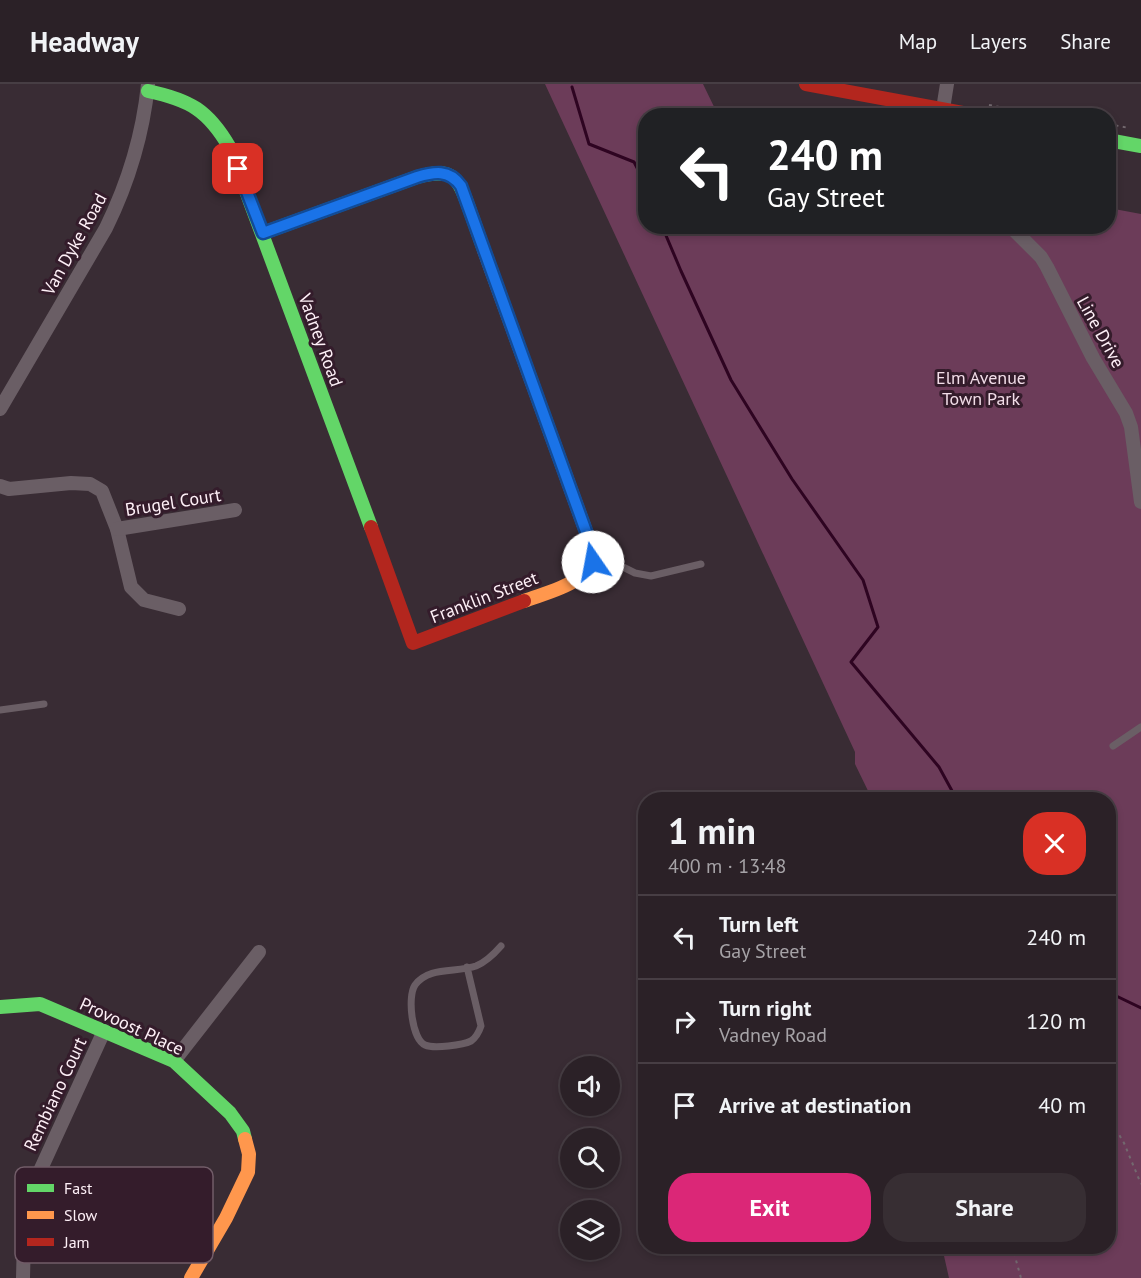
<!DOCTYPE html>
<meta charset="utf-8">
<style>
:root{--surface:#2b2127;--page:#372e33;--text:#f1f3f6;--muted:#a6a3a7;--line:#473e44;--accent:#db2777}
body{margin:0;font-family:"PT Sans",sans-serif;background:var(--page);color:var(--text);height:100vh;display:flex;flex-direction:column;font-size:22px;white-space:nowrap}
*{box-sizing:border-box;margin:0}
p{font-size:20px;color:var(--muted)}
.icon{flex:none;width:33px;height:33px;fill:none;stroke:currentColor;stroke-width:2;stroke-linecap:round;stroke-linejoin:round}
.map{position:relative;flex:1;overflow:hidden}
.panel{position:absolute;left:638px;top:708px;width:478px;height:462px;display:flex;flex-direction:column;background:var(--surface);border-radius:24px;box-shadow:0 3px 9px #0003,0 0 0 2px var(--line)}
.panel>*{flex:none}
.banner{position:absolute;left:638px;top:24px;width:478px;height:126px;border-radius:24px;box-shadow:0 3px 9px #0003,0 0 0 2px var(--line);background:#202124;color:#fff;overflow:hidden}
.controls{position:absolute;left:560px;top:972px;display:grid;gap:12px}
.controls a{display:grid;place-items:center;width:60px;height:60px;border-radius:50%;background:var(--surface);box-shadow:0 3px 9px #0003,0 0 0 2px var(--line);font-size:30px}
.pin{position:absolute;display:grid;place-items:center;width:51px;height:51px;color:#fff;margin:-26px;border-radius:12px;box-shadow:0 3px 9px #0006}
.me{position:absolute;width:66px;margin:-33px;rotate:348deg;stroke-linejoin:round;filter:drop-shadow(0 0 4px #0008)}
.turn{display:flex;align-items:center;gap:21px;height:126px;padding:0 30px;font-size:27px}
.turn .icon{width:78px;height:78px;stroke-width:2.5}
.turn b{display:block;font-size:42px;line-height:51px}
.round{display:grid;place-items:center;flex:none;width:63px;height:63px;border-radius:24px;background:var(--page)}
.overview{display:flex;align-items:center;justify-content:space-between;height:102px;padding:0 30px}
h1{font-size:36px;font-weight:700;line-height:45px}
.action{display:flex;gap:12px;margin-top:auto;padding:12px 30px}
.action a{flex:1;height:69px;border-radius:24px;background:var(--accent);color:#fff;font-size:24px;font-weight:700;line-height:69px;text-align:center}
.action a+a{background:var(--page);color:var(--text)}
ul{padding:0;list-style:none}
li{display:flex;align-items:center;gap:18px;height:84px;padding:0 30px;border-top:2px solid var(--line)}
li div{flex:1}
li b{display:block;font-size:22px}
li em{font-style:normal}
header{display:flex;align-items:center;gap:36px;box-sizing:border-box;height:84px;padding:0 30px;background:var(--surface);border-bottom:2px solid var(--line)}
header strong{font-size:28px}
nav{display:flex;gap:33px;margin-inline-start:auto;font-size:21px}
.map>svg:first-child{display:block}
.green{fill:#6c3c59}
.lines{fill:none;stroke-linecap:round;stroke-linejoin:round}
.stream{stroke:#2e0421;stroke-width:3}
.path{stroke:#73696f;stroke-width:2;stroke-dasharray:3 4.5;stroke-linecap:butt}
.lane{stroke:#6a5e65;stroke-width:7}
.street{stroke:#6a5e65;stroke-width:14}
.fast{stroke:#63d668;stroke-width:14}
.slow{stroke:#ff974d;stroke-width:14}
.jam{stroke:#b3261e;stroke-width:14}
.route-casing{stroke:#114b97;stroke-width:15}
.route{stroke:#1a73e8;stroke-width:10}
.labels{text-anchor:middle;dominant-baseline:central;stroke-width:6;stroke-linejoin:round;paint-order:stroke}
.street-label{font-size:18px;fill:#fef0f7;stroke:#341c2b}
.park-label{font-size:18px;fill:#f2dde8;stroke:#341c2b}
.key{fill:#341c2b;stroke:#715c68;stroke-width:1.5}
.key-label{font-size:16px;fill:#fef0f7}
</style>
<header>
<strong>Headway</strong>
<nav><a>Map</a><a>Layers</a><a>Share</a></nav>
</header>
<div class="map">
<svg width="1141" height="1194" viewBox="0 0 1141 1194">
<rect width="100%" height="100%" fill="#392c34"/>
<path class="green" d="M 545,0 L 703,0 L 718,31 L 645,32 L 645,142 L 1108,142 L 1109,124 L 1141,130 L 1141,1194 L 949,1194 L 942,1163 L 1108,1162 L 1108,716 L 872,715 L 855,680 L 855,668 Z"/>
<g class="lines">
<g class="stream">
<path d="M 572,3 L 589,60 L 634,78 L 645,99"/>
<path d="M 662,142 L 681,187 L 731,296 L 792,395 L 863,496 L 878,543 L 851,578 L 939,683 L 957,716"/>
<path d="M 1108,908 L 1141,924"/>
</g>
<g class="path">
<path d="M 989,21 L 1043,32"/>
<path d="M 1108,40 L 1129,44"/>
<path d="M 1108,1032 L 1124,1059 L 1141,1100"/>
<path d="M 1016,1162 L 1014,1169 L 1021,1194"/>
</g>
<g class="lane">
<path d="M 593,478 L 615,479 L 635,489 L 651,492 L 701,480"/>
<path d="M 0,626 L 44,620"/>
<path d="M 1113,662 L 1141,643"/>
<path d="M 467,883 L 481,942 C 479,948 477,953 471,957 C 463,961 434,965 425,961 C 412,955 407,913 415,901 C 429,882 456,889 476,882 C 486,878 494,870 501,862"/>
</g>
<g class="street">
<path d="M 943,25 L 947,0"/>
<path d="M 1010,142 L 1041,173 L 1047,183 L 1093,274 L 1126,329 L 1131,343 L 1141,418"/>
<path d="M 0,325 L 106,144 C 128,99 143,50 148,0"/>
<path d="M 0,402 L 9,405 L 71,399 L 90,400 L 102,407 L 117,445 L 131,503 L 144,516 L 179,525"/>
<path d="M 117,445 L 235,426"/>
<path d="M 174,977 L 259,868"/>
<path d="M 23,1194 L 24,1152 L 34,1100 L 104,947"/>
</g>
<g class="fast">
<path d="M 148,7 C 190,16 208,26 230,64 L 371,443"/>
<path d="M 1108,56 L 1141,62"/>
<path d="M 263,149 L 417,93 C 453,83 458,93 469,124 C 474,138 479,152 484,166"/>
<path d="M 0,923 L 40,920 L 174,977 L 230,1029 L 243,1047 L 245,1055"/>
</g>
<g class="slow">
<path d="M 484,166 L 592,464 C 596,499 550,507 524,517"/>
<path d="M 191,1194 L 226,1134 L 248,1088 L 249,1070 L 245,1055"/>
</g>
<g class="jam">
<path d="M 806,0 L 979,32"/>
<path d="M 371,443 L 413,559 L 524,517"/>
</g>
</g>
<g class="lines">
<g class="route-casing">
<path id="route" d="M 238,85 L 263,149 L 417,93 C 434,88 449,85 461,102 L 592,464 L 593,478"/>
</g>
<use href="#route" class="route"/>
</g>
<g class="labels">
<g class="street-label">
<text transform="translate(74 160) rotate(-61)">Van Dyke Road</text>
<text transform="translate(1101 248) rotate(61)">Line Drive</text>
<text transform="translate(321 256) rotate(70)">Vadney Road</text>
<text transform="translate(173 418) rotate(-9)">Brugel Court</text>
<text transform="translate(484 513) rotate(-21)">Franklin Street</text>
<text transform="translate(132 942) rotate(25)">Provoost Place</text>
<text transform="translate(55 1010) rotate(-65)">Rembiano Court</text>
</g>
<g class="park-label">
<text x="981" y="293">Elm Avenue<tspan x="981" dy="21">Town Park</tspan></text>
</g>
</g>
<rect x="15" y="1083" width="198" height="96" rx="9" class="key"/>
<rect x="27" y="1100" width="27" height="8" fill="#63d668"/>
<rect x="27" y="1127" width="27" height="8" fill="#ff974d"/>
<rect x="27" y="1154" width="27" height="8" fill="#b3261e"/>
<g class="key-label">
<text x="64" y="1110">Fast</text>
<text x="64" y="1137">Slow</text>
<text x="64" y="1164">Jam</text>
</g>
</svg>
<div class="controls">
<a><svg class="icon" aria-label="sound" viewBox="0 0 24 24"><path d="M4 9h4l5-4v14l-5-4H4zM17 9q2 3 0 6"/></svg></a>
<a><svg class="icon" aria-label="search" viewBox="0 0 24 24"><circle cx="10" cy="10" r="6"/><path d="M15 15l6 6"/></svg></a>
<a><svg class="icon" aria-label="layers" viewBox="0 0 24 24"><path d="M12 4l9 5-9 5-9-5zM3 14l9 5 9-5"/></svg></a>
</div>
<div class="pin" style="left:238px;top:85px;background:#d93025"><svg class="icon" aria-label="arrive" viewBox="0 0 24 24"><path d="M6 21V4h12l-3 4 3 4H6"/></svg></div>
<svg class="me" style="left:593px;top:478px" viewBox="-20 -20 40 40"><circle r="19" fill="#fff"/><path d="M0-13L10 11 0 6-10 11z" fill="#1a73e8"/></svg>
<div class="banner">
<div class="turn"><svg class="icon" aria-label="left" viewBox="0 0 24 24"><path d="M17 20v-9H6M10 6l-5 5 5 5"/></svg><div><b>240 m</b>Gay Street</div></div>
</div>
<section class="panel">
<div class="overview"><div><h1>1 min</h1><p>400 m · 13:48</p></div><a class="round" style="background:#d93025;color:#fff"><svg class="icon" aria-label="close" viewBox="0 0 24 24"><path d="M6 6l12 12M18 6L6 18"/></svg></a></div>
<ul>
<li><svg class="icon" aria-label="left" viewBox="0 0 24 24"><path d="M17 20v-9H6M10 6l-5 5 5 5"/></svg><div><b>Turn left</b><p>Gay Street</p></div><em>240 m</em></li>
<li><svg class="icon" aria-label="right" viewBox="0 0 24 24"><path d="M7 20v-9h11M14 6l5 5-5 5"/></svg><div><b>Turn right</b><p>Vadney Road</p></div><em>120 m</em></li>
<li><svg class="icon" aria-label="arrive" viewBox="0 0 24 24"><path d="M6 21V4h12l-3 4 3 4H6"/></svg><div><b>Arrive at destination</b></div><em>40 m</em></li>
</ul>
<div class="action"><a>Exit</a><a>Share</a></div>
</section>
</div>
